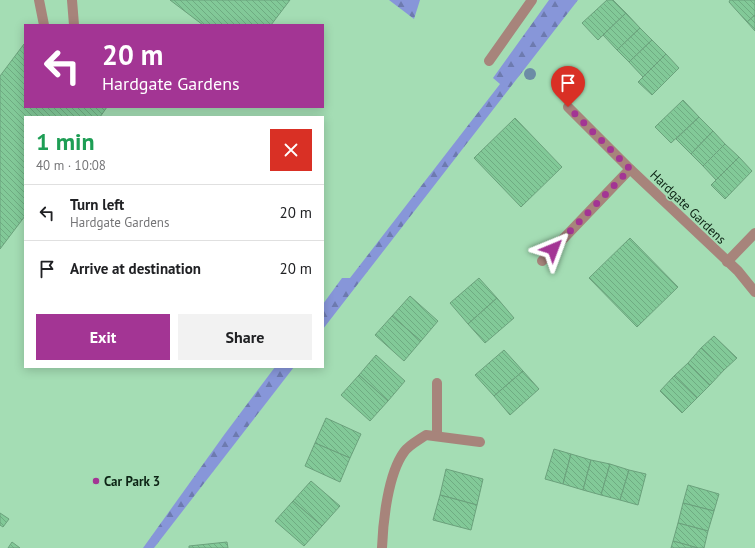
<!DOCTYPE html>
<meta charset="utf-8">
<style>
:root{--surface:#fff;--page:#f2f2f2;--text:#202124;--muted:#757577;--line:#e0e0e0;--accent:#a33594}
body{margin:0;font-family:"PT Sans",sans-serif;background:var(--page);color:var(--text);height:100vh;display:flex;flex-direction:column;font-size:15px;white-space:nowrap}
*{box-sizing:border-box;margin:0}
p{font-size:13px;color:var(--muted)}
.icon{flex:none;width:22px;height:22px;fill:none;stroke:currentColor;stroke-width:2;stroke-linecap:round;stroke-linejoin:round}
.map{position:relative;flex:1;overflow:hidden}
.drawer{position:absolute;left:24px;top:116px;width:300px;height:252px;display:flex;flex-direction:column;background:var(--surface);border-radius:0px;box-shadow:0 2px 10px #0003}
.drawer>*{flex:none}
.banner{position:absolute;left:24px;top:24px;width:300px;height:84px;border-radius:0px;box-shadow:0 2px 10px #0003;background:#a33594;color:#fff;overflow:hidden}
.pin{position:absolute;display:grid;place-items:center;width:34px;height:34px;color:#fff;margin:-41px -17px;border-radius:50% 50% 50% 0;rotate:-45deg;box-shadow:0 0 4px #0007}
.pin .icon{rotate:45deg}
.me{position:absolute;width:44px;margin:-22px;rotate:44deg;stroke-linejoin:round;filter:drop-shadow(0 0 3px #0008)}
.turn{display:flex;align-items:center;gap:14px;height:84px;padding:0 12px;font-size:18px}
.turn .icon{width:52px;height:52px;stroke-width:2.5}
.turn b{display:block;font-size:28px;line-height:34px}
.round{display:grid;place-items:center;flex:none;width:42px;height:42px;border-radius:0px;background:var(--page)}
.head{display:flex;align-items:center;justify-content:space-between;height:68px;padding:0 12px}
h1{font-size:24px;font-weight:700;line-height:30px;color:#1e9e55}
.button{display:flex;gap:8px;margin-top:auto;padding:8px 12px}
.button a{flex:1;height:46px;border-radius:0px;background:var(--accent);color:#fff;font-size:16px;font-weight:700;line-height:46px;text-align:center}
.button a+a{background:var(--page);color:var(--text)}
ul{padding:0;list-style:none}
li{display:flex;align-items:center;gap:12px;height:56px;padding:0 12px;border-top:1px solid var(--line)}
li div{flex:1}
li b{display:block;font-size:15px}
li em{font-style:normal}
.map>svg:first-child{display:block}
.forest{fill:url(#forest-firs)}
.building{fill:url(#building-back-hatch);stroke:#6ba17c}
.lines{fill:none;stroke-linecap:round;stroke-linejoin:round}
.service{stroke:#a7847b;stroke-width:10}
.minor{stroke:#a7847b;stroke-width:10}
.tree{fill:#6c8ca6}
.route{stroke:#a33594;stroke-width:7;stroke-dasharray:0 12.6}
.poi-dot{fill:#a33594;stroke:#a4ddb4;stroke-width:1.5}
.labels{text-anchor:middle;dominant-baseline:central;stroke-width:3.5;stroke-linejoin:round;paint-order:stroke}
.street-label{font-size:13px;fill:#0d2415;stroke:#a4ddb4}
.poi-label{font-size:13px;font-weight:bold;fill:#0d2415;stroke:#a4ddb4;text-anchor:start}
</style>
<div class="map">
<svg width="755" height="548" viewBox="0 0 755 548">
<defs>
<pattern id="forest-firs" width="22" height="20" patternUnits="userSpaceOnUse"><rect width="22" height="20" fill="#8796d9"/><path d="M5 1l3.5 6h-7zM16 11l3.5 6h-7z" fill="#6d7aaf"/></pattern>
<pattern id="building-back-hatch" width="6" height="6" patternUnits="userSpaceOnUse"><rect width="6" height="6" fill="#82c998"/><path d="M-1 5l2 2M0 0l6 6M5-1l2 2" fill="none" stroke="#6fac82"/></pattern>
</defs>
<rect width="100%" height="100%" fill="#a4ddb4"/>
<g class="forest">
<path d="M 389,0 L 420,0 L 414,19 Z"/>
<path d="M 549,0 L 578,0 L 323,329 L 323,304 L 342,278 L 350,278 L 500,84 L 493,78 Z"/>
<path d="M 275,367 L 294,367 L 154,548 L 143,548 L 224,435 Z"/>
</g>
<g class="building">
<path d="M 170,0 L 290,0 L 271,25 L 203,25 Z"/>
<path d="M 607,0 L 613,0 L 626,13 L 598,40 L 582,23 Z"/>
<path d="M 730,0 L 755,0 L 755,15 L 747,22 L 729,2 Z"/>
<path d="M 626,13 L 640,28 L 617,50 L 603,35 Z"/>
<path d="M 755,15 L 755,31 L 747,22 Z"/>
<path d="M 640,28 L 652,40 L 629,62 L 617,50 Z"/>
<path d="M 652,40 L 666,54 L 643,77 L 629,62 Z"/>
<path d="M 24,44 L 25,107 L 107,107 L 100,117 L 25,117 L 25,216 L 0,249 L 0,76 Z"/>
<path d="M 666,54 L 679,68 L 652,95 L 638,82 Z"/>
<path d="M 683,100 L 699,117 L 671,143 L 655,127 Z"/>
<path d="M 699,117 L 713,131 L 691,154 L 676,139 Z"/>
<path d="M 515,118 L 562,167 L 521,207 L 474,158 Z"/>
<path d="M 713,131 L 725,144 L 703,166 L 691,154 Z"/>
<path d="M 725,144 L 739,157 L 716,180 L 703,166 Z"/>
<path d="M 739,157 L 752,171 L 725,199 L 711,185 Z"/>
<path d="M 630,238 L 678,287 L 637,327 L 589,278 Z"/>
<path d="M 479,278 L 497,298 L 468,324 L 450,303 Z"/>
<path d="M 410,296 L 438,321 L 421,341 L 392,316 Z"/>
<path d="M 497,298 L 514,318 L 485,343 L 468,324 Z"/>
<path d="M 392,316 L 421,341 L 404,361 L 375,335 Z"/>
<path d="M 714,336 L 737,358 L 724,370 L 701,348 Z"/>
<path d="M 701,348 L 724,370 L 710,385 L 688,363 Z"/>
<path d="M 504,350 L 523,371 L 494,396 L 475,375 Z"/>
<path d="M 376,355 L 405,381 L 388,401 L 359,375 Z"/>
<path d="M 688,363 L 710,385 L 697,398 L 674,376 Z"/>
<path d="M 523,371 L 539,389 L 510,415 L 494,396 Z"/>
<path d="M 359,375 L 388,401 L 370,421 L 341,395 Z"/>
<path d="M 674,376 L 697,398 L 682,413 L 660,391 Z"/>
<path d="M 326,418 L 361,434 L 350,458 L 315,443 Z"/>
<path d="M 315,443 L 350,458 L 340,482 L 305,466 Z"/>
<path d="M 554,449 L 571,454 L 563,484 L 545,479 Z"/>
<path d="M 571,454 L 591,460 L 583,490 L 563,484 Z"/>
<path d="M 591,460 L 610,464 L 601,495 L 583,490 Z"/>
<path d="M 610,464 L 629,470 L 620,500 L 601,495 Z"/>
<path d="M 446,469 L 483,479 L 477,505 L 440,495 Z"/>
<path d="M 629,470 L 646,474 L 638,505 L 620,500 Z"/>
<path d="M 311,481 L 340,506 L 322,526 L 293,501 Z"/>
<path d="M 688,485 L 719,494 L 714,511 L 683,503 Z"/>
<path d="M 440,495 L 477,505 L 471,530 L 433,520 Z"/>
<path d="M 293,501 L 322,526 L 304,546 L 275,521 Z"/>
<path d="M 683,503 L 714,511 L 708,531 L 678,523 Z"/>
<path d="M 0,513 L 9,519 L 3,527 L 0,525 Z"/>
<path d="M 678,523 L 708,531 L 704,548 L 698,548 L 673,541 Z"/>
<path d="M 673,541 L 698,548 L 671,548 Z"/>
<path d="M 12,542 L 20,548 L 8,548 Z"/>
<path d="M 227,542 L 228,548 L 189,548 L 189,546 Z"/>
</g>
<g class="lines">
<g class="service">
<path d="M 39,0 L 44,25"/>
<path d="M 72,0 L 74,25"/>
<path d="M 489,61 L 532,0"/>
<path d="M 542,261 L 630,169"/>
<path d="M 727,262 L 755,233"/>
</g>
<g class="minor">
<path d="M 568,107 L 630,169 L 738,271 L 755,292"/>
<path d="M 437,436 L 437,383"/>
<path d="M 382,548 C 383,521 388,474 404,452 C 409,445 419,440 426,435 L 480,442"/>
</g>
</g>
<circle class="tree" cx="530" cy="74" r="6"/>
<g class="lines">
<path class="route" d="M 553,249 L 630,169 L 568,107"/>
</g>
<circle class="poi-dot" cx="96" cy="481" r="4"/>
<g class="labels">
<g class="street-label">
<text transform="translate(688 207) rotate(44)">Hardgate Gardens</text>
</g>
<g class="poi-label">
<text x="104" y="481">Car Park 3</text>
</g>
</g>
</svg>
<div class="pin" style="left:568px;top:107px;background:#d93025"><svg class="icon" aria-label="arrive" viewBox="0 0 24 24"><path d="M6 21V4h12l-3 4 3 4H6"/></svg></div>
<svg class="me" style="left:553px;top:249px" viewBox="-20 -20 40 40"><path d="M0-17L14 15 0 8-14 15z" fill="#a33594" stroke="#fff" stroke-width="4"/></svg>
<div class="banner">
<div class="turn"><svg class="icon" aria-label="left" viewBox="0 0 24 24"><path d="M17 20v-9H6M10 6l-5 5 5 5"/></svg><div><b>20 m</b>Hardgate Gardens</div></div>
</div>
<section class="drawer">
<div class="head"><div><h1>1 min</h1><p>40 m · 10:08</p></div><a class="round" style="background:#d93025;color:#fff"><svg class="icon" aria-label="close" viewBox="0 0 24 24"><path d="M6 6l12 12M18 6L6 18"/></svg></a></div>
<ul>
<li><svg class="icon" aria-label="left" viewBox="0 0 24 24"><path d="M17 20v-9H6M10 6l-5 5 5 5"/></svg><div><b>Turn left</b><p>Hardgate Gardens</p></div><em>20 m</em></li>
<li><svg class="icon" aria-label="arrive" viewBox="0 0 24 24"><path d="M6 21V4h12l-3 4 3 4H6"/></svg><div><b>Arrive at destination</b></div><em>20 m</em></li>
</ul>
<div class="button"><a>Exit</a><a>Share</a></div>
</section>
</div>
